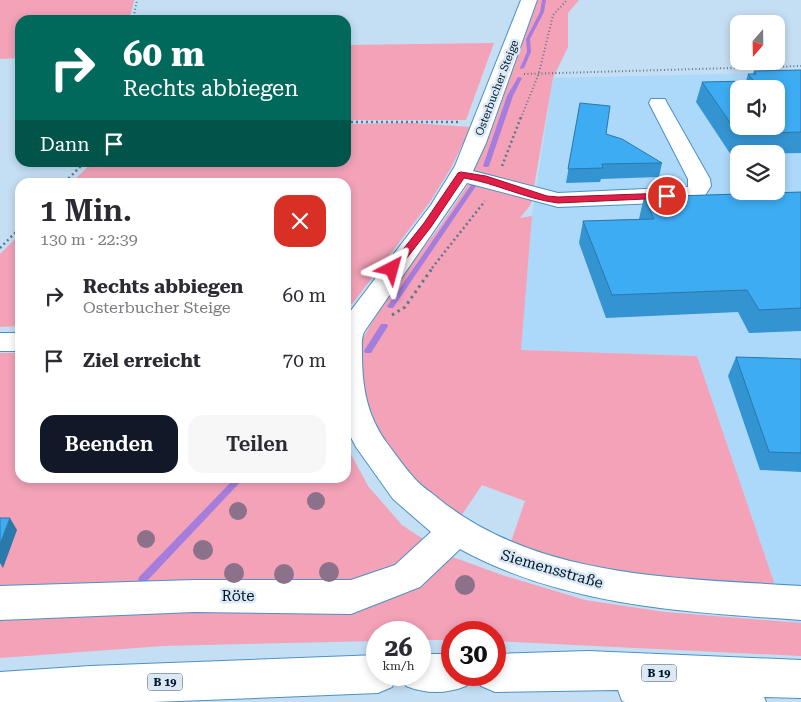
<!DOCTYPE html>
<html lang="de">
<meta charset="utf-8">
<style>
:root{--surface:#fff;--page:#f7f7f7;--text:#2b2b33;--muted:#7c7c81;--accent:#111827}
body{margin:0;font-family:"Roboto Serif",serif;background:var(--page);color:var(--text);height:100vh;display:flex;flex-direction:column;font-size:19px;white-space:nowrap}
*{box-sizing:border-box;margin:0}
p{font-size:16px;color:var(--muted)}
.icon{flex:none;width:28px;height:28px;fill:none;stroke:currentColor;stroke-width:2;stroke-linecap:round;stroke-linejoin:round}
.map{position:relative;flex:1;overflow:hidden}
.drawer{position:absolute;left:15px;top:178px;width:336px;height:305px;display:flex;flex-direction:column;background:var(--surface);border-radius:15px;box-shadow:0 2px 8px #0003}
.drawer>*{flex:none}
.top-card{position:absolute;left:15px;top:15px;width:336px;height:152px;border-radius:15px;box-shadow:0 2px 8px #0003;background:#00695c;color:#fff;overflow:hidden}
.needle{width:32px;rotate:200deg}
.tools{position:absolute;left:730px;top:15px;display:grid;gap:10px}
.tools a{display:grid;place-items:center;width:55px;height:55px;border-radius:10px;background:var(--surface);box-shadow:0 2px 8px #0003;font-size:25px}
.speed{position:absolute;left:366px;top:621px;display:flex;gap:10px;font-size:25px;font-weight:700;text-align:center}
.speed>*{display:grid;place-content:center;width:65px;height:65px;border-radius:50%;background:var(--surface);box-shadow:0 2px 8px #0003;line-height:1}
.speed small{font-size:12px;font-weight:400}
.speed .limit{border:8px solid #d22;background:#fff;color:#111}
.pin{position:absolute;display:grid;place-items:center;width:42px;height:42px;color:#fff;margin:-21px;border:2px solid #fff;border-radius:50%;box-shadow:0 1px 5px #0007}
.me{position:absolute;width:55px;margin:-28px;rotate:39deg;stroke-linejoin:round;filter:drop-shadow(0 0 4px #0008)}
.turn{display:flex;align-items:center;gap:18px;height:105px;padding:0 25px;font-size:22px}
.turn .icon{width:65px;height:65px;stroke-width:2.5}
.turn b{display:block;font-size:35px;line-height:42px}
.then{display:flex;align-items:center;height:48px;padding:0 25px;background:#0003;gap:10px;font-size:19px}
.round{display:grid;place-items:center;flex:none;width:52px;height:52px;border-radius:15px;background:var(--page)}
.overview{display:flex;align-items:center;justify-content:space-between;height:85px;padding:0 25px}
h1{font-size:30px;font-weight:600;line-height:38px}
.button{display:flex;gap:10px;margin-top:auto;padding:10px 25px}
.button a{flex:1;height:58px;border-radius:15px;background:var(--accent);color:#fff;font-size:20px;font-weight:600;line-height:58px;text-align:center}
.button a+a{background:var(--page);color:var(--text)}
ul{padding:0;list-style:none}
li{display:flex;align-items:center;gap:15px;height:65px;padding:0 25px}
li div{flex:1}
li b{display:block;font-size:19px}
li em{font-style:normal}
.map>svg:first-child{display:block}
.built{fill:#acd8fa;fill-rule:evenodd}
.green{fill:#f3a2b8}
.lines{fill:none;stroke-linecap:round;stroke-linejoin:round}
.stream{fill:#a47ddd;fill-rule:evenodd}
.minor-casing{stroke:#4d91c2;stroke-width:2}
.highway-casing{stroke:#4d91c2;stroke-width:2}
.path-far2{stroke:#5d778b;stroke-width:2;stroke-dasharray:1 2.5;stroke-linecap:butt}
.path-far1{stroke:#5d778b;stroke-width:2.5;stroke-dasharray:2 3;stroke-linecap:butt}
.path{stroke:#5d778b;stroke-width:3;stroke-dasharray:2.5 4;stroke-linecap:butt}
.minor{fill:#fff;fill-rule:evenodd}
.highway{fill:#fff;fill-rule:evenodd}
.tree{fill:#8b7189}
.wall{fill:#3494d1}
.shaded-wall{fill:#2b78aa}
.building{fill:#3dacf3;stroke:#2b78aa;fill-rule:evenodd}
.route{fill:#e11d48;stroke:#92132f}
.labels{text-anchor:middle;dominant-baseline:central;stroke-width:5;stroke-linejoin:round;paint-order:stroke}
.far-street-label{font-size:11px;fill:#001a2d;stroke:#dce9f4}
.shield{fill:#dce9f4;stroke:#425869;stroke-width:1}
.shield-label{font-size:11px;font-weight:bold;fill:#001a2d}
.near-street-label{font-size:15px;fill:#001a2d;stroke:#dce9f4}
</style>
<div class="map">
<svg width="801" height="702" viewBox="0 0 801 702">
<rect width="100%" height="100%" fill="#c4def3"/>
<path class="built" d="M 801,72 L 801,623 L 788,622 L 697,356 L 521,350 L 532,216 L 553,78 ZM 739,89 L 776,89 L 776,126 L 739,126 ZM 739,154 L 776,154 L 776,191 L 739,191 Z"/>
<g class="green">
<path d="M 0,0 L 134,0 L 134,1 L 129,20 L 20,20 L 20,58 L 0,59 Z"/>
<path d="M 537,0 L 579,0 L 568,13 L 568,47 L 553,78 L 531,204 L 520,218 L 532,216 L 521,350 L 697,356 L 775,585 L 647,575 L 577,563 L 511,542 L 525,501 L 482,485 L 459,519 L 413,477 L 381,436 L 358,378 L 361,342 L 390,290 L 438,229 L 467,186 L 494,124 Z"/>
<path d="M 494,43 L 466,120 L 346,120 L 346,45 Z"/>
<path d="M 412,123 L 471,127 L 451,168 L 430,202 L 352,304 L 346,304 L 346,182 L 72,182 L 92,163 L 346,162 L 346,124 Z"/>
<path d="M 20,234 L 20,326 L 0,327 L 0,254 Z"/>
<path d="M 0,353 L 20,353 L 20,478 L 346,478 L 346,445 L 368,486 L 402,525 L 447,555 L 502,575 L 585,600 L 665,612 L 801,623 L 801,656 L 495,641 L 495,632 L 452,632 L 452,640 L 420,640 L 420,632 L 378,632 L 377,641 L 163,646 L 0,658 Z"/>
</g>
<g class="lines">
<g class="stream">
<path d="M 542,0 L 546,0 L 544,12 L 530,39 L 531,52 L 524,68 L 520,69 L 520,68 L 527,52 L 526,39 L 540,12 Z"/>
<path d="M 518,77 L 522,78 L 513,96 L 489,166 L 488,167 L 484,167 L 483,166 L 507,96 Z"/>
<path d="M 473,184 L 476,186 L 393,308 L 389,308 L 387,306 L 389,304 L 471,185 Z"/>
<path d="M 381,324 L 387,324 L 388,326 L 371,353 L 365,353 L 364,351 Z"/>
<path d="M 235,478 L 244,478 L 146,582 L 143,583 L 140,582 L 138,579 L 140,576 Z"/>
</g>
<g class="minor-casing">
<g id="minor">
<path d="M 521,0 L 537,0 L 486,143 L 473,171 L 558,193 L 688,187 L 688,179 L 649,103 L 651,99 L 665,99 L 667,103 L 710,179 L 711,186 L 704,197 L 684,202 L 558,207 L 467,183 L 364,332 C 361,339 362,346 362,354 C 362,387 367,416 387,443 C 396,455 405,468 415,479 C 422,487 431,492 439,499 C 538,579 679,578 801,586 L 801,620 C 684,612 564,606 460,549 L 420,587 L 351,614 L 194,612 L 0,620 L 0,586 L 194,580 L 351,580 L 395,565 L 431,532 L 393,499 L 356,447 L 346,428 L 346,317 L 431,205 L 455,166 Z"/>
<rect x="0" y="333" width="20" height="18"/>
</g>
</g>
<g class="highway-casing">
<g id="highway">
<path d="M 588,651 L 801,660 L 801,698 L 764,697 L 766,702 L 625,702 L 622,701 L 618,690 L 495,692 L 481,686 L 476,675 L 495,675 L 495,654 Z"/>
<path d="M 420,654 L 452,654 L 452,675 L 471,675 L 466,686 C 446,694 426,694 406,686 L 401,675 L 420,675 Z"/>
<path d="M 378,655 L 378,675 L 397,675 L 392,687 L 378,693 L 153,702 L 0,702 L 0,672 L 90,666 Z"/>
</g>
</g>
<g class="path-far2">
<path d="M 133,20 L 137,0"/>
<path d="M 524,74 L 801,66"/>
<path d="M 521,118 L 539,73 L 553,15 L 567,0"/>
</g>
<g class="path-far1">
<path d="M 346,122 L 460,122"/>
<path d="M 502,166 L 521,117"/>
<path d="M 65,182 L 85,162"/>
<path d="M 0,248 L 20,228"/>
<path d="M 432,268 L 485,201"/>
</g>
<path class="path" d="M 392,315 L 405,307 L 433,267"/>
<use href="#minor" class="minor"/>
<use href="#highway" class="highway"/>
</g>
<g class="tree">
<circle cx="316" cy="501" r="9"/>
<circle cx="238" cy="511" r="9"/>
<circle cx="146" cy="539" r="9"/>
<circle cx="203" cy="550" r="10"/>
<circle cx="329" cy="572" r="10"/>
<circle cx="234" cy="573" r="10"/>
<circle cx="284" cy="574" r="10"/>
<circle cx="465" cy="585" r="10"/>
</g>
<g class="wall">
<path d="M 801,70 L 801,153 L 739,154 L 731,155 L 696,102 L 702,82 L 746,81 L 748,74 L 753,74 L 754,71 Z"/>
<path d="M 580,103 L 606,134 L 662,163 L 659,177 L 601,179 L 600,182 L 566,183 Z"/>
<path d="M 801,192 L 801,331 L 749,333 L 738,312 L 606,318 L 579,243 L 583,221 L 639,219 L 644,197 Z"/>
<path d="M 736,357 L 801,359 L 801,472 L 760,470 L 728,376 Z"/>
</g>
<path class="shaded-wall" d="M 10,518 L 17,530 L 3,568 L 0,563 L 0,544 Z"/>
<g class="building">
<path d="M 801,70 L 801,132 L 738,134 L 702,82 L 754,81 L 748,74 L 756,74 L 754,71 ZM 739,89 L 776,89 L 776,126 L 739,126 Z"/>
<path d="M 580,103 L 610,106 L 606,134 L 622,139 L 662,163 L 602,164 L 603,168 L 568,169 Z"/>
<path d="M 801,192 L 801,308 L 759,310 L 747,290 L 612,295 L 583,221 L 654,219 L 644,197 Z"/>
<path d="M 736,357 L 801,359 L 801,453 L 769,452 Z"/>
<path d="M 0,518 L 10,518 L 0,544 Z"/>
</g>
<path class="route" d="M 461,172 L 486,176 L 547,196 L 558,197 L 667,193 L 671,196 L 667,198 L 558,203 C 525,199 496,183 464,178 L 431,227 L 396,272 L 389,272 L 389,267 L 424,223 L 458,173 Z"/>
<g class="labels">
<g class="far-street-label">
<text transform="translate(497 88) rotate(-69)">Osterbucher Steige</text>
</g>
<g class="shield">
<rect x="641.5" y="664.5" width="35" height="17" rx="4"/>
<rect x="147.5" y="673.5" width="35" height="17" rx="4"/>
</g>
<g class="shield-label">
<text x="659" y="673">B 19</text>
<text x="165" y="682">B 19</text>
</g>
<g class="near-street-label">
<text transform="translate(552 569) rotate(16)">Siemensstraße</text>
<text x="238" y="596">Röte</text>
</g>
</g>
</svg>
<div class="tools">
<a><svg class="needle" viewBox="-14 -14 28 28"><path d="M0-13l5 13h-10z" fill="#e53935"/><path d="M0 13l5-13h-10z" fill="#7c7c81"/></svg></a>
<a><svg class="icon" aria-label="sound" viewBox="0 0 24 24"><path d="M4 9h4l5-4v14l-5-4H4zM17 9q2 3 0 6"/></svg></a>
<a><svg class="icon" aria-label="layers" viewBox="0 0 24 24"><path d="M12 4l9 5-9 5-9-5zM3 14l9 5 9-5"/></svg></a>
</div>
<div class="speed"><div>26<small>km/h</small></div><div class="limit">30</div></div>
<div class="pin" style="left:667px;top:196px;background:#d93025"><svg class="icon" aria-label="arrive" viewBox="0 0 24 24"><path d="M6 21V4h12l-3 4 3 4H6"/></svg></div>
<svg class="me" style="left:392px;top:269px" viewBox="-20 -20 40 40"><path d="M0-17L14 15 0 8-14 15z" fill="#e11d48" stroke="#fff" stroke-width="4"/></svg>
<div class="top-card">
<div class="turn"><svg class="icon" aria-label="right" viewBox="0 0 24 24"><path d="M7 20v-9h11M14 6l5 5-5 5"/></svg><div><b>60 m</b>Rechts abbiegen</div></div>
<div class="then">Dann<svg class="icon" aria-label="arrive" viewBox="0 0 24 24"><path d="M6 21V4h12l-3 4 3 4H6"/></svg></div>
</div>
<section class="drawer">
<div class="overview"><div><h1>1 Min.</h1><p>130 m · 22:39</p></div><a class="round" style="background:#d93025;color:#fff"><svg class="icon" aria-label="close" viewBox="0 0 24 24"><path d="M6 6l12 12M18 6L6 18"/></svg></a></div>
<ul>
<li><svg class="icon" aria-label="right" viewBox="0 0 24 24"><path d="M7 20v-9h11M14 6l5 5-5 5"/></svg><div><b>Rechts abbiegen</b><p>Osterbucher Steige</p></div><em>60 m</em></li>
<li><svg class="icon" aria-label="arrive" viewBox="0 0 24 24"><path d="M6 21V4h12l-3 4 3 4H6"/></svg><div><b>Ziel erreicht</b></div><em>70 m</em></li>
</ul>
<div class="button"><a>Beenden</a><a>Teilen</a></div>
</section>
</div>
